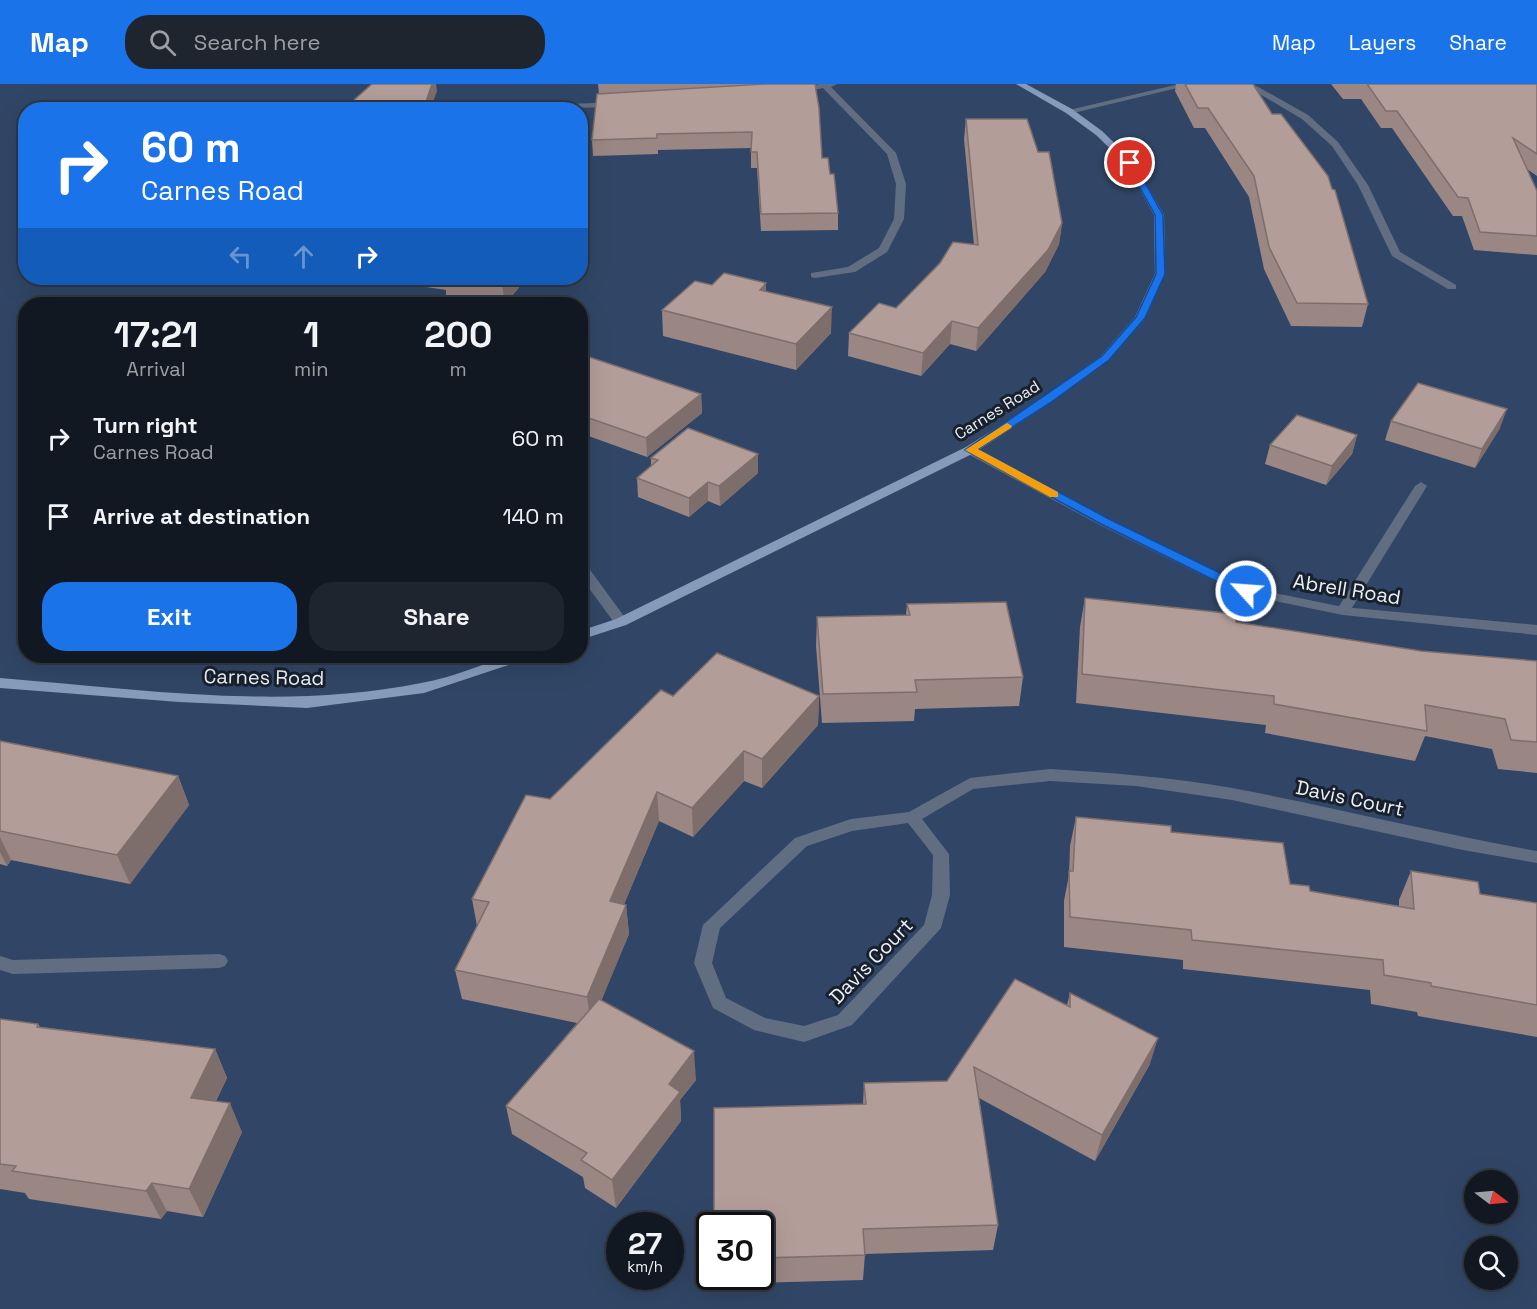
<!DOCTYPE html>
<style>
:root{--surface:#121821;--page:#1f252e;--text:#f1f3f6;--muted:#9ca0a5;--line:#31373f;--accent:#1a73e8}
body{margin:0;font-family:"Space Grotesk",sans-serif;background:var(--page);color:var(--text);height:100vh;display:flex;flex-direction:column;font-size:22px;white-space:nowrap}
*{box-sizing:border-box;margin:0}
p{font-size:20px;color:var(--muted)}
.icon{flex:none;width:33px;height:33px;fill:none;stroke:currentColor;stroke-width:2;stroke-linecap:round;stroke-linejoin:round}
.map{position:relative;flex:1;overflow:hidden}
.details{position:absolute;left:18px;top:213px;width:570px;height:366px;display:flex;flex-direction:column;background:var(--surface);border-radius:24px;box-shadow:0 6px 24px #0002,0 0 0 2px var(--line)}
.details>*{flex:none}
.guide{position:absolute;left:18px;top:18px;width:570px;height:183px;border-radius:24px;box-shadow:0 6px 24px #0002,0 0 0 2px var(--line);background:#1a73e8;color:#fff;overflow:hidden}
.needle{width:39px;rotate:106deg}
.controls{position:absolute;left:1464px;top:1086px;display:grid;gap:12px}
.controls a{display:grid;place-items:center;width:54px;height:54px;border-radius:50%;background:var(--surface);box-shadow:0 6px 24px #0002,0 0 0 2px var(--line);font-size:30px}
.speed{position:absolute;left:606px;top:1128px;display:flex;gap:12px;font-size:30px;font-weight:700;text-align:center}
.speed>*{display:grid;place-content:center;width:78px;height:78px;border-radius:50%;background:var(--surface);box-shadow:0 6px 24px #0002,0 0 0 2px var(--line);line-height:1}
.speed small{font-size:15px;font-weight:400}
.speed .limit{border:3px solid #111;border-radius:9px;background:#fff;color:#111}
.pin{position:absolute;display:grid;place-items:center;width:51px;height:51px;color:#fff;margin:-26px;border:3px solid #fff;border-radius:50%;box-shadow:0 2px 6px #0007}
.me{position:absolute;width:66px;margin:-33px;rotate:296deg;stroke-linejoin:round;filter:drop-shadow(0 0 4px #0008)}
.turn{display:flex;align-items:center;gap:21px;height:126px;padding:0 24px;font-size:27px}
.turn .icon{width:78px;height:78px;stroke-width:2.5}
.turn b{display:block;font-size:42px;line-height:51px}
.lanes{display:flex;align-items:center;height:57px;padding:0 24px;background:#0003;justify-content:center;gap:30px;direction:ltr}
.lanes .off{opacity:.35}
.eta{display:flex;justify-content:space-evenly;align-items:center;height:102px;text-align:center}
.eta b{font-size:36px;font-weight:700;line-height:42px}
.cta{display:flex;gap:12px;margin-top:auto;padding:12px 24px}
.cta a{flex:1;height:69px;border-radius:24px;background:var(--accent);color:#fff;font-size:24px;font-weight:700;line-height:69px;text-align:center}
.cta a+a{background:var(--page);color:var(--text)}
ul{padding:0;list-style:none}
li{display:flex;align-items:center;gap:18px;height:78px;padding:0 24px}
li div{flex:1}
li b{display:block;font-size:22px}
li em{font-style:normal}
header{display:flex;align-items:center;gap:36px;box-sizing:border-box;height:84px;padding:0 30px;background:var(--accent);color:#fff}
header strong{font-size:28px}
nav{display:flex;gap:33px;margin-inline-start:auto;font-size:21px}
.search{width:420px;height:54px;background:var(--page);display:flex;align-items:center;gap:15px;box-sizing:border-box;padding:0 21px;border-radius:24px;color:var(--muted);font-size:22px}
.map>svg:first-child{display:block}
.green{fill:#314666;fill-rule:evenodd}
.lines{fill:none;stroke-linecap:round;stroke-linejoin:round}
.lane{fill:#616e81;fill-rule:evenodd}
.street{fill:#616e81;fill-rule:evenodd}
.secondary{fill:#869aba;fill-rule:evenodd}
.wall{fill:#9a8784}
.shaded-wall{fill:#7d6e6b}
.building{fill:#b39d99;stroke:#7d6e6b;stroke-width:1.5}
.route{fill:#1a73e8;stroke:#114b97;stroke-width:1.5}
.slow{fill:#f59e0b}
.labels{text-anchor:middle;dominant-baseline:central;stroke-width:6;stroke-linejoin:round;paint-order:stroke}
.far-street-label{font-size:16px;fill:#ebf0f9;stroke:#18202c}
.street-label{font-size:20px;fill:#ebf0f9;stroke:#18202c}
</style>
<header>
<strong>Map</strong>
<div class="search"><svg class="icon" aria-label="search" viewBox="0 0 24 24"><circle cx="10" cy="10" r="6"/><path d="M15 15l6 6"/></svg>Search here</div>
<nav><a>Map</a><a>Layers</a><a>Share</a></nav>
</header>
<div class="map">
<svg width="1537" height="1225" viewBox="0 0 1537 1225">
<rect width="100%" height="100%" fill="#18202c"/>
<path class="green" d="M 0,0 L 1537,0 L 1537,1225 L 0,1225 ZM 26,26 L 580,26 L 580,194 L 26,194 ZM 26,220 L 580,220 L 580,572 L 26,572 ZM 1474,1096 L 1508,1096 L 1508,1130 L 1474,1130 ZM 620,1142 L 670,1142 L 670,1192 L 620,1192 ZM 710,1142 L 760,1142 L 760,1192 L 710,1192 ZM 1474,1162 L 1508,1162 L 1508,1196 L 1474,1196 Z"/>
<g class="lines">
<path class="lane" d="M 1421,398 L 1427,402 L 1350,527 L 1348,530 L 1338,530 L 1336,527 L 1415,402 Z"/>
<g class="street">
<path d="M 819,0 L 837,0 L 831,3 L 896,69 L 906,100 L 904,135 L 887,168 L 855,188 L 815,194 L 811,193 L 811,189 L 848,183 L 879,164 L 894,135 L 896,100 L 887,70 L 823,4 L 795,10 L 791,7 Z"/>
<path d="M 1179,0 L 1194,0 L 1069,30 L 1065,27 Z"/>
<path d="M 1243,0 L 1253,0 L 1308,31 L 1338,58 L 1368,101 L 1400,168 L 1456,201 L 1456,205 L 1448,205 L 1392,172 L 1358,101 L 1332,62 L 1302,35 Z"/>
<path d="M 619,18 L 619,22 L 616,23 L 492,26 L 496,23 Z"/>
<path d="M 970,362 L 1110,435 L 1250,504 L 1343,523 L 1537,541 L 1537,551 L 1343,531 L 1241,510 L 1100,441 L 966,369 L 964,366 Z"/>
<path d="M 580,478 L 585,479 L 626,535 L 628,538 L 626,541 L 616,541 L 580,492 Z"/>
<path d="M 1050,685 C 1111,689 1172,693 1232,704 C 1334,723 1435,749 1537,767 L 1537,779 L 1463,766 L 1232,716 L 1136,702 L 1050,697 L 973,705 L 922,735 L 949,770 L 950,811 L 941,844 L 852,941 L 804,958 L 754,946 L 713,924 L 694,879 L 703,841 L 795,754 L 851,735 L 909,728 L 970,694 ZM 908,739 L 933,771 L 932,811 L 924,841 L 838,931 L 804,942 L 765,934 L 726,914 L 712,879 L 720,844 L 807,762 L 852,747 Z"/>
<path d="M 219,870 L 225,872 L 228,877 L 225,882 L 219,884 L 13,890 L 0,886 L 0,872 L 13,876 Z"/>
</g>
<g class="secondary">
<path d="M 1016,0 L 1026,0 L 1072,25 L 1102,47 L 1133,77 L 1164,131 L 1165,190 L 1144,236 L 1109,276 L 1050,319 L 974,369 L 626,541 L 580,556 L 580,547 L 616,535 L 966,363 L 1042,315 L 1101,272 L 1135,233 L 1155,190 L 1154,131 L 1126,80 L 1096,51 L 1066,29 Z"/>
<path d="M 508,572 L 529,572 L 527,575 L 424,609 L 307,624 L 179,618 L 0,604 L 0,594 C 139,605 283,627 421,599 C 451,594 480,581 508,572 Z"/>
</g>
</g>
<g class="wall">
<path d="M 598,0 L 815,0 L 822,74 L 830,90 L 838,129 L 838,146 L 761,147 L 757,84 L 751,84 L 751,64 L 658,66 L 658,70 L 593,72 L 592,56 L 599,10 Z"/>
<path d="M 1176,0 L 1253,0 L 1272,30 L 1332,105 L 1368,220 L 1362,243 L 1291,242 L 1264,185 L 1249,113 L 1205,44 L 1194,44 L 1175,7 Z"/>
<path d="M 1331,0 L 1537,0 L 1537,92 L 1527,85 L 1537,107 L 1537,171 L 1474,166 L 1462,132 L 1453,132 L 1392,44 L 1381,44 L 1361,15 L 1343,15 Z"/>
<path d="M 966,35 L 1062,139 L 1059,160 L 1045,188 L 976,267 L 950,260 L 921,292 L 848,272 L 849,249 L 896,224 L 974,161 L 964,55 Z"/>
<path d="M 386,194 L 527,194 L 505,220 L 446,211 L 446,206 L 386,197 Z"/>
<path d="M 766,199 L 766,207 L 831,249 L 796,286 L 663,252 L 662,226 L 712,201 Z"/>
<path d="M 580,270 L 701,310 L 702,329 L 647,373 L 580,349 Z"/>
<path d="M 1391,337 L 1500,344 L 1475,384 L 1385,356 Z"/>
<path d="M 1357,351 L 1352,370 L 1326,401 L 1265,380 L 1270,361 Z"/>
<path d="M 651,374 L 758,389 L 720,422 L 708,417 L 689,433 L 638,413 L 637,394 L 651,382 Z"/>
<path d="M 1085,514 L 1421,567 L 1537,577 L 1537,689 L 1498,685 L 1492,665 L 1425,652 L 1415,677 L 1265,649 L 1266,641 L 1076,619 L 1080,543 Z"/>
<path d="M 907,520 L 1023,593 L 1019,622 L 915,625 L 914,637 L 822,639 L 816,562 L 817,533 L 906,531 Z"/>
<path d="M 673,612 L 819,612 L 818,641 L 762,704 L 744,697 L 693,753 L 659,737 L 624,820 L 626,821 L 629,850 L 601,916 L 696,996 L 680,1016 L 681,1037 L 616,1124 L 585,1104 L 583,1093 L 512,1050 L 506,1022 L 577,939 L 462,915 L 455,886 L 477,842 L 472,815 L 550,715 Z"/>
<path d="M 0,657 L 178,692 L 189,721 L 130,800 L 11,776 L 7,782 L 0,780 Z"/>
<path d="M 1076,733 L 1171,748 L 1290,800 L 1310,807 L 1399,822 L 1399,816 L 1411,787 L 1480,810 L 1537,819 L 1537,953 L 1418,932 L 1417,928 L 1371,920 L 1370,906 L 1183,885 L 1183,876 L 1064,863 L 1064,817 L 1069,791 L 1070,762 Z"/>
<path d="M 1070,909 L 1150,980 L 1095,1077 L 979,1014 L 998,1141 L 993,1166 L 865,1170 L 863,1196 L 716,1200 L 715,1192 L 760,1192 L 760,1142 L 863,1020 L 864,999 L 947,997 L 1067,921 Z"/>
<path d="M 0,935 L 38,940 L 40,943 L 215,965 L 227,994 L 216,1017 L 242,1048 L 203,1133 L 167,1127 L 161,1135 L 29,1115 L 25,1109 L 0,1105 Z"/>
</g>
<g class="shaded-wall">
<path d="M 432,0 L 436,0 L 437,7 L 430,26 L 423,26 Z"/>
<path d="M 1062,139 L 1059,160 L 1045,188 L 976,267 L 978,244 Z"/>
<path d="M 501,194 L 527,194 L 505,220 Z"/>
<path d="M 766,199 L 766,225 L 760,206 Z"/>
<path d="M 832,223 L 831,249 L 796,286 L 796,260 Z"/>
<path d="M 952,237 L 950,260 L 921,292 L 923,269 Z"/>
<path d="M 701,310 L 702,329 L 647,373 L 646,354 Z"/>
<path d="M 1507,325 L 1500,344 L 1475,384 L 1482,365 Z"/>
<path d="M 1357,351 L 1352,370 L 1326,401 L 1332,382 Z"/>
<path d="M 758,370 L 758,389 L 720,422 L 719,402 Z"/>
<path d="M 708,398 L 708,417 L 689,433 L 689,414 Z"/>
<path d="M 819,612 L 818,641 L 762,704 L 762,675 Z"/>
<path d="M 744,667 L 744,697 L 693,753 L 692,724 Z"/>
<path d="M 178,692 L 189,721 L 130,800 L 117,771 Z"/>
<path d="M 657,708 L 659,737 L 613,847 L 610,817 Z"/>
<path d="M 0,753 L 11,776 L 7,782 L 0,768 Z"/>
<path d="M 626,821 L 629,850 L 591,942 L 587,913 Z"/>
<path d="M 1158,954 L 1150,980 L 1095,1077 L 1102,1051 Z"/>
<path d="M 215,965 L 227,994 L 203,1042 L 191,1014 Z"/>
<path d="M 694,967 L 696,996 L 680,1016 L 681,1037 L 616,1124 L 612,1096 L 669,1000 Z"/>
<path d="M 230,1019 L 242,1048 L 203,1133 L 189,1105 Z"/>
<path d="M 152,1099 L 167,1127 L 161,1135 L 146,1107 Z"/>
</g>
<g class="building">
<path d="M 372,0 L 432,0 L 423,26 L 350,26 L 355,15 Z"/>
<path d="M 766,0 L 815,0 L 819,24 L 822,74 L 828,74 L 830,90 L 834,90 L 838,129 L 761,130 L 757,68 L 751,68 L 752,48 L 657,50 L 657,54 L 592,56 L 597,10 Z"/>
<path d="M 1185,0 L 1253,0 L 1272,30 L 1281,30 L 1328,92 L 1332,105 L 1335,106 L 1368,220 L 1297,219 L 1269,163 L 1254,92 L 1208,24 L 1198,24 Z"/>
<path d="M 1367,0 L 1537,0 L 1537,70 L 1513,54 L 1537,107 L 1537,152 L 1480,148 L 1468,114 L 1458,113 L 1397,27 L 1386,27 Z"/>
<path d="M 966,35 L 1027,35 L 1038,68 L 1049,68 L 1062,139 L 1048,166 L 978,244 L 952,237 L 923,269 L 849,249 L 879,219 L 896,224 L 940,179 L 953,158 L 978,161 Z"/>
<path d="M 724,189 L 766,199 L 760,206 L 832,223 L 796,260 L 662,226 L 695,197 L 712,201 Z"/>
<path d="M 580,270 L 701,310 L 646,354 L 580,331 L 580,311 L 582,310 L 580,309 Z"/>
<path d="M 1418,299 L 1507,325 L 1482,365 L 1391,337 Z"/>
<path d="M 1297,331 L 1357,351 L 1332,382 L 1270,361 Z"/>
<path d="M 688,344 L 758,370 L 719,402 L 708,398 L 689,414 L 637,394 L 658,376 L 651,374 Z"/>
<path d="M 1085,514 L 1235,530 L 1236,538 L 1421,567 L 1537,577 L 1537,658 L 1511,656 L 1505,635 L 1425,621 L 1427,647 L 1274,620 L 1274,612 L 1082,590 Z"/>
<path d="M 1006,518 L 1023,593 L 915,596 L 917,608 L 823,610 L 817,533 L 910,531 L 907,520 Z"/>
<path d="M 717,569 L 819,612 L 762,675 L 744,667 L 692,724 L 657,708 L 610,817 L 626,821 L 587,913 L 455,886 L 489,818 L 472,815 L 526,711 L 550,715 L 661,606 L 673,612 Z"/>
<path d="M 0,657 L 178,692 L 117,771 L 0,747 Z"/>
<path d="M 1076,733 L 1171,742 L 1171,748 L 1283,759 L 1290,800 L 1309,802 L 1310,807 L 1414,825 L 1411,787 L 1478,798 L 1480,810 L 1537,819 L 1537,921 L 1431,902 L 1431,899 L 1384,891 L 1383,876 L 1192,856 L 1191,846 L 1070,833 L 1069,787 L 1073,787 Z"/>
<path d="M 1015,895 L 1070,923 L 1070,909 L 1158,954 L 1102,1051 L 974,983 L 998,1141 L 863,1145 L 865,1171 L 760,1174 L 760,1142 L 714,1142 L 714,1024 L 866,1020 L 864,999 L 947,997 Z"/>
<path d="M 599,915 L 694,967 L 669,1000 L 680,1008 L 612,1096 L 581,1076 L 587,1069 L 506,1022 Z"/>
<path d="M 0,935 L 38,940 L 37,943 L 215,965 L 191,1014 L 230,1019 L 189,1105 L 152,1099 L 146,1107 L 12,1087 L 16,1082 L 0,1080 Z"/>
</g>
<path class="route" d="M 1127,77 L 1134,79 L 1163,131 L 1165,190 L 1145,234 L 1109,276 L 1050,319 L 978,365 L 1109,435 L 1251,504 L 1252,507 L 1251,510 L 1242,510 L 1101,440 L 965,366 L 1102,272 L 1136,233 L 1156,190 L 1155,131 L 1126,79 Z"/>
<path class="slow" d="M 1007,339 L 1012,342 L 1011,344 L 978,365 L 1058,408 L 1058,413 L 1050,413 L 965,366 Z"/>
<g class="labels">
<g class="far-street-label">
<text transform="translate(997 326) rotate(-32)">Carnes Road</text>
</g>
<g class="street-label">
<text transform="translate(1347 505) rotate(9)">Abrell Road</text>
<text transform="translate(264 593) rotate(1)">Carnes Road</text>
<text transform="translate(1350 714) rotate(12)">Davis Court</text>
<text transform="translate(871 877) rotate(-46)">Davis Court</text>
</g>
</g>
</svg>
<div class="controls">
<a><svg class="needle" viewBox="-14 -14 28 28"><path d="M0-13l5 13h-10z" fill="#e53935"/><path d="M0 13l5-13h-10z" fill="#9ca0a5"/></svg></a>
<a><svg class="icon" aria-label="search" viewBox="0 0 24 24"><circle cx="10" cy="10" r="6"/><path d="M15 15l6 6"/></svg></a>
</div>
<div class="speed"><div>27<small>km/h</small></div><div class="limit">30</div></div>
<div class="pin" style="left:1130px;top:79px;background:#d93025"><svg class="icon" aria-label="arrive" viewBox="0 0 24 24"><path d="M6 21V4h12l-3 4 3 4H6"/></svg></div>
<svg class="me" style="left:1246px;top:507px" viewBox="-20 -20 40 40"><circle r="17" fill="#1a73e8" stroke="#fff" stroke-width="3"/><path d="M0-11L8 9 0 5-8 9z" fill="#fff"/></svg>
<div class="guide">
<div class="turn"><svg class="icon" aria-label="right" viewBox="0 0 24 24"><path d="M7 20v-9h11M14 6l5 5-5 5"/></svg><div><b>60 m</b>Carnes Road</div></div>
<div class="lanes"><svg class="icon off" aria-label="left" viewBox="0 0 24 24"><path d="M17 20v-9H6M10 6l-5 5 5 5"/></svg><svg class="icon off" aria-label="ahead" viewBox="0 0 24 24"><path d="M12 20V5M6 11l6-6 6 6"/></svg><svg class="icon" aria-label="right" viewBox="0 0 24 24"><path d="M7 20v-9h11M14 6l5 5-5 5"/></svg></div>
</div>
<section class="details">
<div class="eta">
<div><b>17:21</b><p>Arrival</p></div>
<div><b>1</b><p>min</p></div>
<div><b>200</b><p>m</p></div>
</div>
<ul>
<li><svg class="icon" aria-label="right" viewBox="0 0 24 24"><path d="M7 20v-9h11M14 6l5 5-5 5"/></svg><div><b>Turn right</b><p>Carnes Road</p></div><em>60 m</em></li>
<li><svg class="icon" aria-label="arrive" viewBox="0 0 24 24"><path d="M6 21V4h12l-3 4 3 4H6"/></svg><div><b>Arrive at destination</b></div><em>140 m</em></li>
</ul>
<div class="cta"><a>Exit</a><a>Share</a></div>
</section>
</div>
